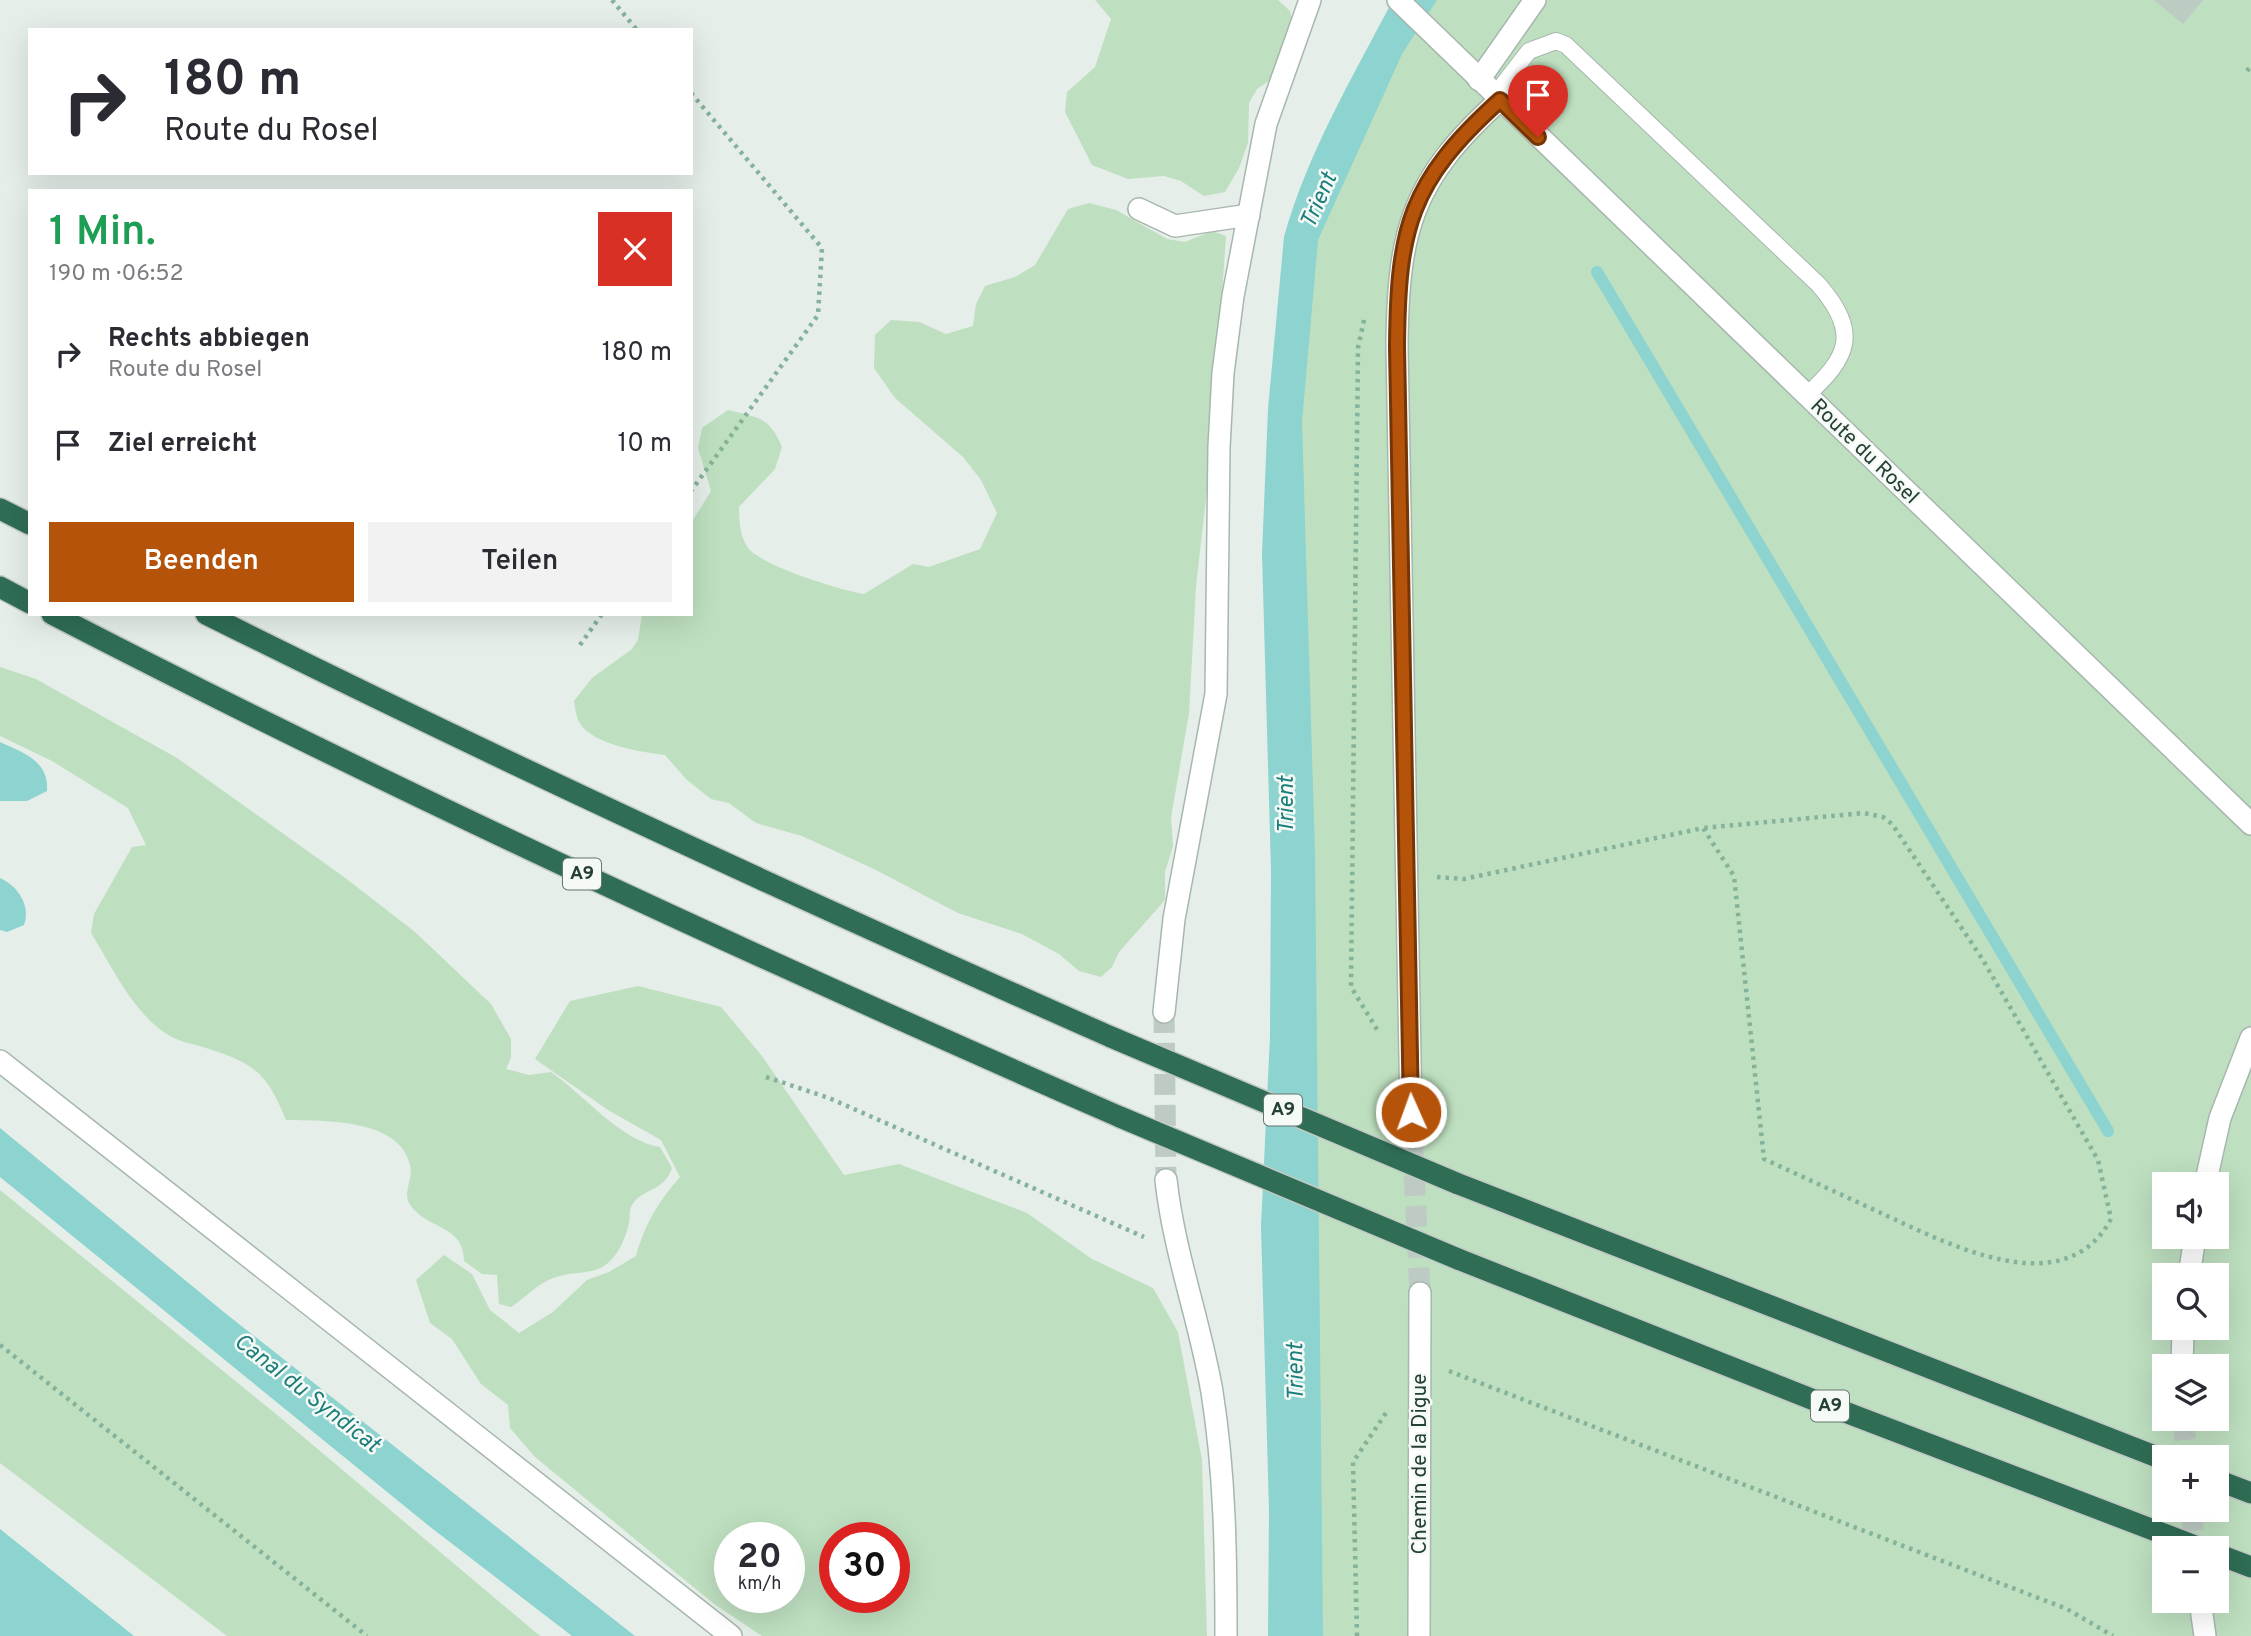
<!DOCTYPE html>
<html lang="de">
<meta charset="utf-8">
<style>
:root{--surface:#fff;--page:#f2f2f3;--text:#2b2b33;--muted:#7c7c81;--accent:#b45309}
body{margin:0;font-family:Overpass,sans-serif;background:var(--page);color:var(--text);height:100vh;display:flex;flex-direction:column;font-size:26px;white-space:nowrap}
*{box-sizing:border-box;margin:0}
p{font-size:23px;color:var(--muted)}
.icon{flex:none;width:38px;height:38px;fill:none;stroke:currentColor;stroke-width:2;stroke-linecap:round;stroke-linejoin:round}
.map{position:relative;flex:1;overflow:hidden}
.panel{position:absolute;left:28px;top:189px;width:665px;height:427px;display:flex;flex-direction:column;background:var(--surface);border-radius:0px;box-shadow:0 7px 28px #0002}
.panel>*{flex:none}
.hud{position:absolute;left:28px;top:28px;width:665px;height:147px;border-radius:0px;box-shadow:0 7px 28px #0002;background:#fff;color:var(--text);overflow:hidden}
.buttons{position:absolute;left:2152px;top:1172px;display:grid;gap:14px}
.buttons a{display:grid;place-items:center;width:77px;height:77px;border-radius:0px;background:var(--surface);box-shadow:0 7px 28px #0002;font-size:35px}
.speed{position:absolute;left:714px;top:1522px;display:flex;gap:14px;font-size:35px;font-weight:700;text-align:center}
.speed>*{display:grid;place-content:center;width:91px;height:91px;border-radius:50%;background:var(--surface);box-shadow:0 7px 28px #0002;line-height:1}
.speed small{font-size:18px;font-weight:400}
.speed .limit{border:10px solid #d22;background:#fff;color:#111}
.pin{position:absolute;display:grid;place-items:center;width:60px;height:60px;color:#fff;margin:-72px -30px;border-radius:50% 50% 50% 0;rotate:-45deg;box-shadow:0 0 7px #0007}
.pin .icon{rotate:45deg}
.me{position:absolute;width:77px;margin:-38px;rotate:358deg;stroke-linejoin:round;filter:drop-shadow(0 0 5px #0008)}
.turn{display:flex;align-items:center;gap:24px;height:147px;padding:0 21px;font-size:32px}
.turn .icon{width:91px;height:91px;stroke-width:2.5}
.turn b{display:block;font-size:49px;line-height:60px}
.round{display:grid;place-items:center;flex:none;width:74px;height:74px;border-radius:0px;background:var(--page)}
.headline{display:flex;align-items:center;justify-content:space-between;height:119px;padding:0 21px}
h1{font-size:42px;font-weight:600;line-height:52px;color:#1e9e55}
.primary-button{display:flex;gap:14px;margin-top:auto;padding:14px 21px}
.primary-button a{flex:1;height:80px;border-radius:0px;background:var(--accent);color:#fff;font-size:28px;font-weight:600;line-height:80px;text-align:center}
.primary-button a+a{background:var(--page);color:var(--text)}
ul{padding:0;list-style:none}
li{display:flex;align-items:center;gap:21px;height:91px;padding:0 21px}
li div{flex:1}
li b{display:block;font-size:26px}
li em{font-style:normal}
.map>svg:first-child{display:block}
.green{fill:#bedfc0;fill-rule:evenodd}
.water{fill:#8dd3cf}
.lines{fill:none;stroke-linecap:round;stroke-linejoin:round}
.stream{stroke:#8dd3cf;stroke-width:12}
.building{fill:#bdccc3}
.street-tunnel{stroke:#becbc4;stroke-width:21;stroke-dasharray:21 10;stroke-linecap:butt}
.lane-casing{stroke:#a7b7ae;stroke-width:18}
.street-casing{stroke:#a7b7ae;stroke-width:24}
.highway-casing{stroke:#c2cac6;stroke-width:24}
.path{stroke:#85b29b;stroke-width:4.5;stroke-dasharray:3.5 5;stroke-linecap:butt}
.lane{stroke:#fff;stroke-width:16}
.street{stroke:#fff;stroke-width:21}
.highway{stroke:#2f6d54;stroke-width:21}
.highway-bridge-casing{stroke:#c2cac6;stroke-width:24;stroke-linecap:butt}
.highway-bridge{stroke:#2f6d54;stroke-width:21}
.route-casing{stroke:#753606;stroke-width:18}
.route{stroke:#b45309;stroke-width:12}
.labels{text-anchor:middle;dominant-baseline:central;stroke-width:5;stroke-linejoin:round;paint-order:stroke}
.shield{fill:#f6faf7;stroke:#63786e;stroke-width:2}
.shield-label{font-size:19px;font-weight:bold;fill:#244133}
.street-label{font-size:21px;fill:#244133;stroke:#f6faf7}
.water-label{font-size:23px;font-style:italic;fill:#1c7e7a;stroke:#f6faf7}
</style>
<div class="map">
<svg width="2251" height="1636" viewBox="0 0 2251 1636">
<rect width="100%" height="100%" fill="#e5eee8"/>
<g class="green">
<path d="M 1095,0 L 1278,0 L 1290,11 L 1299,49 L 1287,69 L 1257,89 L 1249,103 L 1248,143 L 1239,168 L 1225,192 L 1204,196 L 1181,181 L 1164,176 L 1128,179 L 1092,165 L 1065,112 L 1067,92 L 1095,67 L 1111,19 Z"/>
<path d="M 1414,0 L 2251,0 L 2251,1636 L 1292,1636 L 1286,483 L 1313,232 ZM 2165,1185 L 2217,1185 L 2217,1237 L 2165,1237 ZM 2165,1276 L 2217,1276 L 2217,1328 L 2165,1328 ZM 2165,1367 L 2217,1367 L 2217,1419 L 2165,1419 ZM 2165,1458 L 2217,1458 L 2217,1510 L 2165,1510 ZM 2165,1549 L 2217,1549 L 2217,1601 L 2165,1601 Z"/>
<path d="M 1089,203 L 1116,210 L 1167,239 L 1185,242 L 1212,231 L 1226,236 L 1219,336 L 1213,366 L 1216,411 L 1196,586 L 1189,713 L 1171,818 L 1173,846 L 1165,872 L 1165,900 L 1119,952 L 1112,967 L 1101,977 L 1079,971 L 1059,954 L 1022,934 L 958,913 L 874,869 L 802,836 L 756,823 L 729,803 L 711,799 L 687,780 L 665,755 C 642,752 592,745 579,722 C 576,716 575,707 574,701 L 592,678 L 632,649 L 638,640 L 642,614 L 691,614 L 691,523 L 711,491 L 698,448 L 702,428 L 728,410 C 759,418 769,416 782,447 L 775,469 L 739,507 C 739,522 740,541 752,552 C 773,569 837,589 864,594 L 913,564 L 929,567 L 980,549 L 997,513 L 981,480 L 963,457 L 895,398 L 874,368 L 875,335 L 891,320 L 919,322 L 946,334 L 973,326 L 976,304 L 985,286 L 1015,277 L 1035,265 L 1068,209 Z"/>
<path d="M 0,667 L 36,679 L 177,758 L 344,877 L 415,932 L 491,1004 L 511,1039 L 511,1058 L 506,1069 L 529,1075 L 551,1072 C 583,1094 622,1142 660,1147 L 672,1168 C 664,1193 641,1187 631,1207 C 629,1211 630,1218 629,1223 C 626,1236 620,1252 610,1261 C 597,1275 577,1271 560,1276 C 539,1281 528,1296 511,1307 L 499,1304 L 497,1275 L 482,1274 L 464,1261 C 464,1225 429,1230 411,1206 C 401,1194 414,1179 410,1165 C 400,1118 322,1121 286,1120 C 267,1073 254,1063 206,1048 C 194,1044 180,1042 170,1036 C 133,1014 113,968 91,933 L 94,914 L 132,847 L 146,845 L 128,808 L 52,761 L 0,736 Z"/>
<path d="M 638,986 L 721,1007 L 762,1056 L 844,1175 L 899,1164 L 1027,1213 L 1092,1259 L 1153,1288 L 1178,1332 L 1202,1460 L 1207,1636 L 762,1636 L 714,1604 L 535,1457 L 510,1428 L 508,1405 L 481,1384 L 452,1339 L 430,1323 L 416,1280 L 444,1255 L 472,1274 L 490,1310 L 519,1333 L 553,1312 L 587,1280 L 609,1272 L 636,1256 C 645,1224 658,1202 680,1177 L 661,1140 L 608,1110 L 535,1059 L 570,1001 ZM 730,1538 L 789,1538 L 789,1598 L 730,1598 ZM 894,1538 L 894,1598 L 835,1598 L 835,1538 Z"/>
<path d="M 0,1190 L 276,1414 L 540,1636 L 227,1636 L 0,1463 Z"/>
</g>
<g class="water">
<path d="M 1393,0 L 1437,0 L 1402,54 L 1318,240 L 1302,422 L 1315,854 L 1323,1636 L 1268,1636 L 1269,1511 L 1261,1226 L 1270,1036 L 1271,871 L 1262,553 L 1268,409 L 1284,237 C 1307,154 1353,76 1393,0 Z"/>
<path d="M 0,742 C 24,753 49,761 47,791 L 27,801 L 0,801 Z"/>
<path d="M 0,878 C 18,886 31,906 24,925 L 7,932 L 0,930 Z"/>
<path d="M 0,1128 L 225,1313 L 635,1636 L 572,1636 L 429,1526 L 0,1177 Z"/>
<path d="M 0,1529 L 134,1636 L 0,1636 Z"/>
</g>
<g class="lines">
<path class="stream" d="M 1597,272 L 2108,1131"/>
</g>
<path class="building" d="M 2154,0 L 2203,0 L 2183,24 Z"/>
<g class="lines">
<g class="street-tunnel">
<path d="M 1164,1012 L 1166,1180"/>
<path d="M 1411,1113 L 1420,1293"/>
<path d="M 2183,1419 L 2187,1458"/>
<path d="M 2191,1510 L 2195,1549"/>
</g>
<g class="lane-casing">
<path id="lane" d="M 1495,95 L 1529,51 L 1556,41 L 1566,45 L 1819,285 C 1860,333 1849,357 1806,396"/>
</g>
<g class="street-casing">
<g id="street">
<path d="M 1398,0 L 2251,824"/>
<path d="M 1479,80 L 1535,0"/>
<path d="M 1139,209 L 1175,226 L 1249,215"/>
<path d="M 1164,1012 L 1174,919 L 1216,694 L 1219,447 L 1223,373 L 1233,296 L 1266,124 L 1310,0"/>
<path d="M 0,1061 L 731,1636"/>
<path d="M 1411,1113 L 1397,347 C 1398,231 1411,180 1500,100"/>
<path d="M 1166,1180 C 1174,1253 1200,1321 1212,1392 C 1225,1474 1226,1554 1226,1636"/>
<path d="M 2205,1185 L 2220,1118 L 2251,1038"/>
<path d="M 2189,1276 L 2195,1237"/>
<path d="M 2182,1367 L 2183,1328"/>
<path d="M 2200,1601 L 2205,1636"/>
<path d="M 1419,1636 L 1420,1293"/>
</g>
</g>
<g class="highway-casing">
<g id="highway">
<path d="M 0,509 L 30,524"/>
<path d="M 0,587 L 30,603"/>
<path d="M 52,614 C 402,795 760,959 1120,1117"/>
<path d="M 206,614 C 504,763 806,902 1111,1037"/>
<path d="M 1456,1183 L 2165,1460"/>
<path d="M 1458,1259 L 1824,1404 L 2203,1549"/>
<path d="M 2217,1480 L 2251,1493"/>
<path d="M 2217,1554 L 2251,1567"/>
</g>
</g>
<g class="path">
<path d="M 612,0 L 637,30"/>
<path d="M 2247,71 L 2251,66"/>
<path d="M 691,93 L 822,248 L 818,315 L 691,491"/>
<path d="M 1364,320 L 1358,348 L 1351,987 L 1378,1031"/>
<path d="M 580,645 L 602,614"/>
<path d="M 1437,877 L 1464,879 L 1703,828 L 1734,876 L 1764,1159 C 1803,1177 1842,1195 1881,1213 C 1946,1243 2064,1306 2111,1219 L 2098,1160 L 1983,960 L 1892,824 L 1883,817 L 1864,813 L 1703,828"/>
<path d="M 766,1077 L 829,1098 L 1144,1237"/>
<path d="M 0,1345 L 367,1636"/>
<path d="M 1449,1371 L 2067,1609 L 2113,1636"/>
<path d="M 1357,1636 L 1353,1462 L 1388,1410"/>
</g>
<use href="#lane" class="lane"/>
<use href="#street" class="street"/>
<use href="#highway" class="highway"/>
<g class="highway-bridge-casing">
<g id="highway-bridge">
<path d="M 1111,1037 L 1456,1183"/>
<path d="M 1120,1117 L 1458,1259"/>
</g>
</g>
<use href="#highway-bridge" class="highway-bridge"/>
</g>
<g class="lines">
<g class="route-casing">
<path id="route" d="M 1411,1112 L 1397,347 C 1398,228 1409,182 1500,100 L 1538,137"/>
</g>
<use href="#route" class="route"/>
</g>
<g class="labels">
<g class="shield">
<rect x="563" y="858.5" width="38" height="31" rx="5"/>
<rect x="1264" y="1094.5" width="38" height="31" rx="5"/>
<rect x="1811" y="1390.5" width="38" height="31" rx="5"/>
</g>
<g class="shield-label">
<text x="582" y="874">A9</text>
<text x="1283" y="1110">A9</text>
<text x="1830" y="1406">A9</text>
</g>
<g class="street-label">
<text transform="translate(1864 452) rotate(44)">Route du Rosel</text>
<text transform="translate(1420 1464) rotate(-90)">Chemin de la Digue</text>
</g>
<g class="water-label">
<text transform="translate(1320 201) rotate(-66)">Trient</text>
<text transform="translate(1287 805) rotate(-90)">Trient</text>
<text transform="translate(1297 1372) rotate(-91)">Trient</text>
<text transform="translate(306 1394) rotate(38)">Canal du Syndicat</text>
</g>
</g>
</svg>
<div class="buttons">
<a><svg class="icon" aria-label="sound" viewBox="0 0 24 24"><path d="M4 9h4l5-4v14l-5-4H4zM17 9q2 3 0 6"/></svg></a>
<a><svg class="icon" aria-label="search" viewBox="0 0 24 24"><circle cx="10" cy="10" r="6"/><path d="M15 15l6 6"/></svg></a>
<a><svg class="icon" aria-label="layers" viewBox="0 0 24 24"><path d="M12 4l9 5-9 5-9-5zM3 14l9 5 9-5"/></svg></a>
<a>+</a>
<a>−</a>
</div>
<div class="speed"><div>20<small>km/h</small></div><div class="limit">30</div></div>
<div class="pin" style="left:1538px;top:137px;background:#d93025"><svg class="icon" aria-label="arrive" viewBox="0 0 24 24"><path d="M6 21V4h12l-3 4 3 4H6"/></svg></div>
<svg class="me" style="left:1411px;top:1112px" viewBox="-20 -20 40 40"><circle r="17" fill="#b45309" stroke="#fff" stroke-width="3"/><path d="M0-11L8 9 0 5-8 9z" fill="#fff"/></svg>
<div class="hud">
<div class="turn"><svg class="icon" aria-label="right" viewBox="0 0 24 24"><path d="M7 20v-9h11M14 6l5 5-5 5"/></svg><div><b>180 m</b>Route du Rosel</div></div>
</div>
<section class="panel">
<div class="headline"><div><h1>1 Min.</h1><p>190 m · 06:52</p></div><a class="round" style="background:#d93025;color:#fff"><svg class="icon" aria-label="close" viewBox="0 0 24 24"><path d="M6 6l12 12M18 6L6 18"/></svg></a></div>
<ul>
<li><svg class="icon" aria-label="right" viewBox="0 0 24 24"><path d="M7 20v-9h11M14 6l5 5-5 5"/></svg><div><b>Rechts abbiegen</b><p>Route du Rosel</p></div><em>180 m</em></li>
<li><svg class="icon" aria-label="arrive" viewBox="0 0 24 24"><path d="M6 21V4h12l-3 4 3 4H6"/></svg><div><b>Ziel erreicht</b></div><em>10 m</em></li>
</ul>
<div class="primary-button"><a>Beenden</a><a>Teilen</a></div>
</section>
</div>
